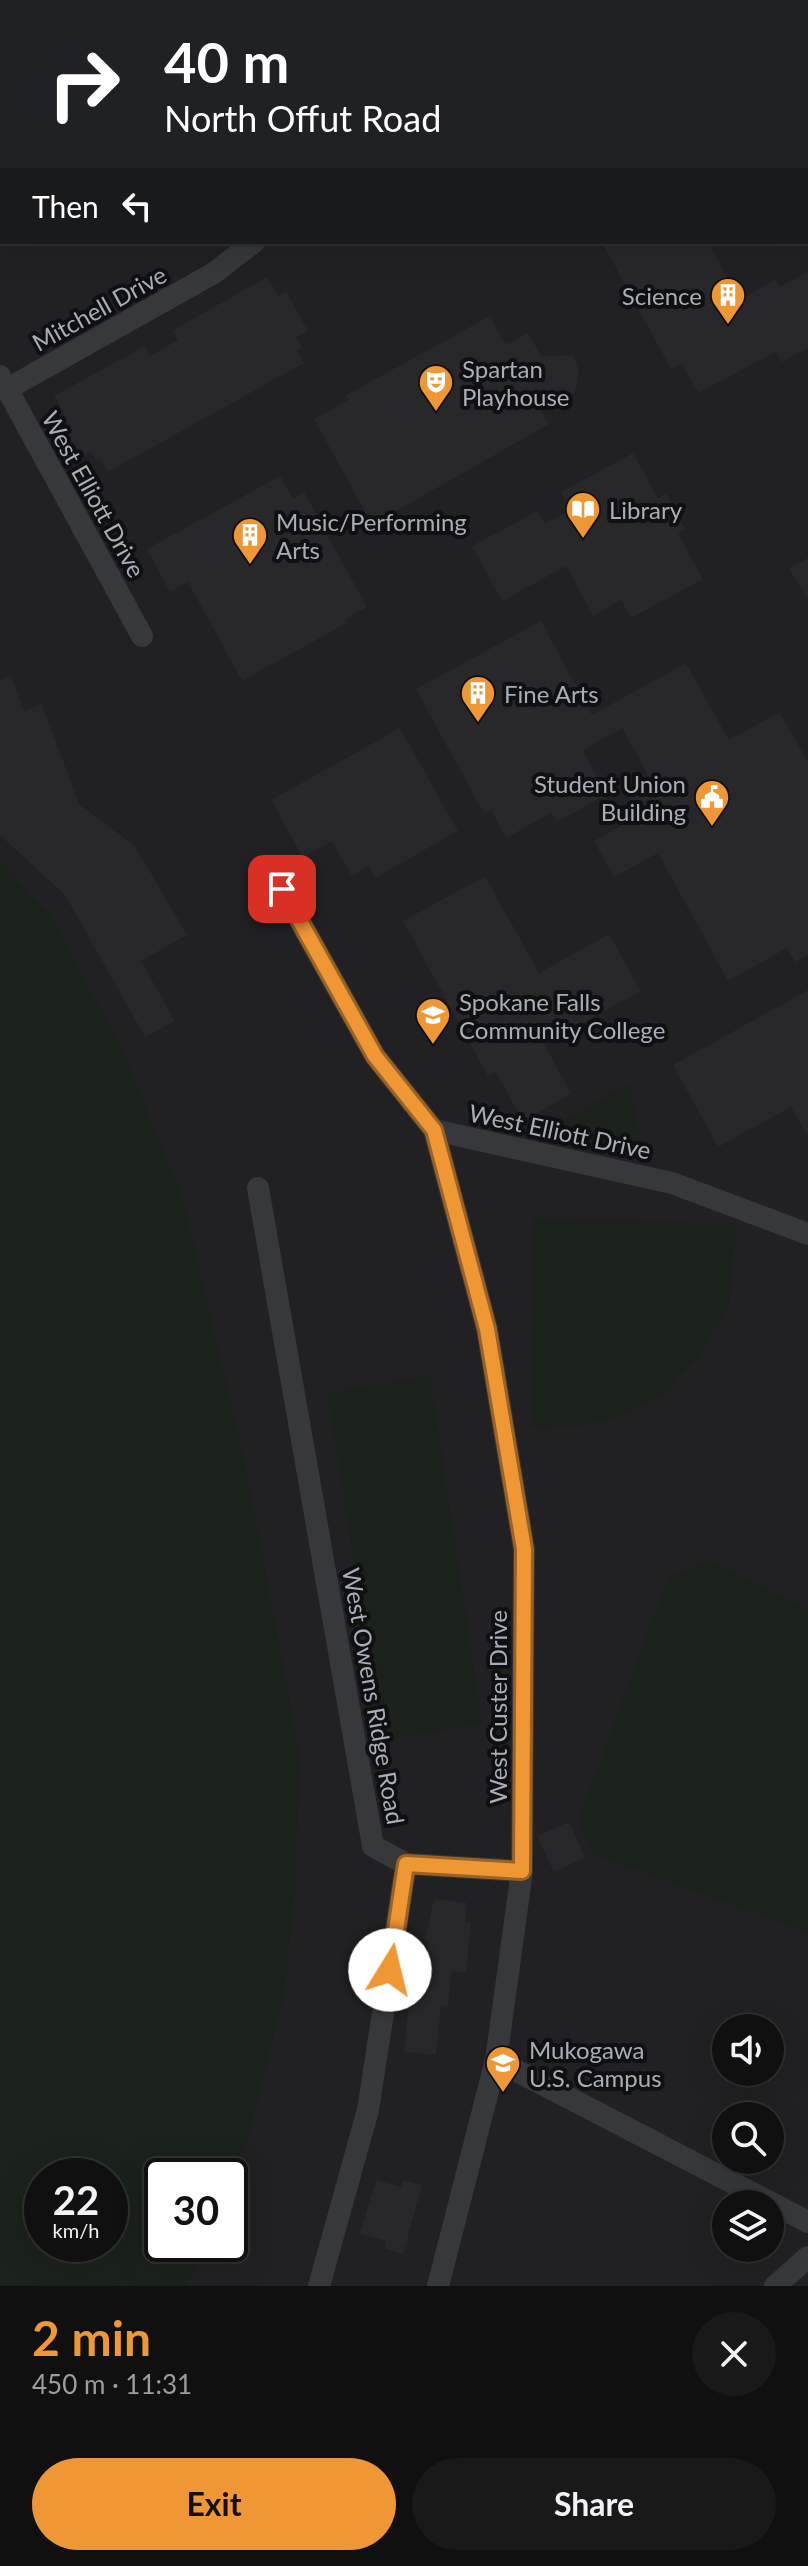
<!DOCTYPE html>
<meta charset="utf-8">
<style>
:root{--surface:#101011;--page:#19191a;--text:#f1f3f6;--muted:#9c9d9f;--line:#303031;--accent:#ef9635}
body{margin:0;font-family:Lato,sans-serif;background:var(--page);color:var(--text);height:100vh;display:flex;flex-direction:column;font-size:30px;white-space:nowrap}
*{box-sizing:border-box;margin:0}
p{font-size:26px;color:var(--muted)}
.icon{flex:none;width:44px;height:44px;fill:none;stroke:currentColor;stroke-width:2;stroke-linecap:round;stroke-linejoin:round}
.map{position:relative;height:2286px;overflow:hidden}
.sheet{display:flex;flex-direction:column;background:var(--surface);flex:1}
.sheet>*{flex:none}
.hud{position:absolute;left:0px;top:0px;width:808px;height:244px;box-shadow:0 8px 32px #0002,0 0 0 2px var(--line);background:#202124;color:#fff;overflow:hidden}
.buttons{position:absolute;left:712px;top:2014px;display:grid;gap:16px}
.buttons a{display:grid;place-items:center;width:72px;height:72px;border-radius:50%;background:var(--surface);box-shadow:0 8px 32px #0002,0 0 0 2px var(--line);font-size:40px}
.speed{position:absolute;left:24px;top:2158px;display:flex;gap:16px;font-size:40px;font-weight:700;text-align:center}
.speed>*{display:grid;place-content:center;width:104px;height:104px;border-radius:50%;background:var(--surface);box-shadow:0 8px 32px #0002,0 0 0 2px var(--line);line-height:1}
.speed small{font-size:20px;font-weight:400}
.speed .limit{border:4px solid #111;border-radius:12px;background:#fff;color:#111}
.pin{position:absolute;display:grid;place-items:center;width:68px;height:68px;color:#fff;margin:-34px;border-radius:16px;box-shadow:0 4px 12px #0006}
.me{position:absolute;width:88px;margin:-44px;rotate:9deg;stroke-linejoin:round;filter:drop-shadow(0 0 6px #0008)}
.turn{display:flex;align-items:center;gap:28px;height:168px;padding:0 32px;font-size:36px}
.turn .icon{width:104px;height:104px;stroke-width:2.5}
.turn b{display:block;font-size:56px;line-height:68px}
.then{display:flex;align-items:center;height:76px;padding:0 32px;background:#0003;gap:16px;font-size:30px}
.round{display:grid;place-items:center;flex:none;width:84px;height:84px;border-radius:42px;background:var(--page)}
.head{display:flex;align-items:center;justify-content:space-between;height:136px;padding:0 32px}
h1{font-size:48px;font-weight:700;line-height:60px;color:var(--accent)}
.cta{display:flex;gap:16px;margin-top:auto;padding:16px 32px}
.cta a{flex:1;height:92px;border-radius:48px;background:var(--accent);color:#111;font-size:32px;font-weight:700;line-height:92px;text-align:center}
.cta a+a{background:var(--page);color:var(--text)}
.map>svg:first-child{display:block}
.built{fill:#212124;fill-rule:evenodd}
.green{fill:#1b221b;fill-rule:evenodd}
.building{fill:#28282b}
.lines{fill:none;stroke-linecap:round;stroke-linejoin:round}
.minor{stroke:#36383c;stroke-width:22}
.route-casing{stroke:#9b6222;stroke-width:20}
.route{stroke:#ef9635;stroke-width:14}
.labels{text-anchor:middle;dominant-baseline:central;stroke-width:8;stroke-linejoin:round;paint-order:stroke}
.poi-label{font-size:24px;fill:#a7aeb7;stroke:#101012;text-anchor:start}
.street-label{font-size:24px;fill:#a7aeb7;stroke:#101012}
</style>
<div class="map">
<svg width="808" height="2286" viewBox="0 0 808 2286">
<rect width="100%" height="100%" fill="#151517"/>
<path class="built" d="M 0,0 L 808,0 L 808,2286 L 137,2286 L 162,2244 L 230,2244 L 230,2176 L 0,941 ZM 2,2 L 806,2 L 806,242 L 2,242 ZM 726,2028 L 770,2028 L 770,2072 L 726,2072 ZM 726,2116 L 770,2116 L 770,2160 L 726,2160 ZM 726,2204 L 770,2204 L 770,2248 L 726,2248 Z"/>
<g class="green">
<path d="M 0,861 L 50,916 L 119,1043 L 183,1199 L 246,1469 L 300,1757 L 295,1887 L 285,1989 L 249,2135 L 230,2182 L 230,2176 L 162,2176 L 162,2244 L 205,2244 L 187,2286 L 0,2286 ZM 42,2176 L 110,2176 L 110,2244 L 42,2244 Z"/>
<path d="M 629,1084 L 646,1159 L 556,1140 L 560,1123 Z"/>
<path d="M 533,1219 L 736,1224 L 729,1306 L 698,1358 L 665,1394 L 621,1416 L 583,1425 L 531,1427 Z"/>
<path d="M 430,1376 L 482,1724 L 381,1739 L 328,1393 Z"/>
<path d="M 707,1560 L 808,1610 L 808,1932 L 594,1854 L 578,1821 L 668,1578 Z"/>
</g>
<g class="building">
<path d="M 602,242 L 708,242 L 739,300 L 775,280 L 780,287 L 808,271 L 808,348 L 782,362 L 776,352 L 698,393 L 682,364 L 671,369 Z"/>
<path d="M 267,277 L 278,296 L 286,291 L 308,331 L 296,338 L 302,348 L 297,350 L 304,363 L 108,472 L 100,459 L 96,461 L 91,452 L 79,459 L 63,429 L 70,425 L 54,396 L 145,346 L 150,356 L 178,340 L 173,330 Z"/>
<path d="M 490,316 L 506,345 L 528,333 L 541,356 L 574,355 L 579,372 L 575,393 L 551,393 L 539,406 L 549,424 L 372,525 L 314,419 L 348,400 L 346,395 Z"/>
<path d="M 633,453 L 658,498 L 666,493 L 685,529 L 678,533 L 703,579 L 631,618 L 621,600 L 593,616 L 566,566 L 502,601 L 472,546 L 538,511 L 545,524 L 570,510 L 561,492 Z"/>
<path d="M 280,476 L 293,499 L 304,492 L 367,607 L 345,619 L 347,623 L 242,681 L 188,582 L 170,592 L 147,549 Z"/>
<path d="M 808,558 L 808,601 L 789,568 Z"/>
<path d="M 541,621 L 592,715 L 686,663 L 729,740 L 780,712 L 808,762 L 808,955 L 795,962 L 787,948 L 728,981 L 658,853 L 614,877 L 594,841 L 639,816 L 628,796 L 652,782 L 622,728 L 583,750 L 607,795 L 556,822 L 551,813 L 506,838 L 491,810 L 484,814 L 416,689 Z"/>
<path d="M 11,676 L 24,711 L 42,704 L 79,804 L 135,846 L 187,935 L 141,961 L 175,1021 L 145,1037 L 65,895 L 0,835 L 0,680 Z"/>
<path d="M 400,728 L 458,831 L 375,878 L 369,866 L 352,876 L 332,841 L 303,858 L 271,800 Z"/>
<path d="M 485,876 L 539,973 L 609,934 L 641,991 L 544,1044 L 571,1094 L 523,1121 L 496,1072 L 488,1076 L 403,921 Z"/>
<path d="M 808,990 L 808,1137 L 791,1107 L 718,1147 L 673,1065 Z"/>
<path d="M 569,1822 L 585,1857 L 554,1872 L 537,1836 Z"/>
<path d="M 434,1899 L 467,1903 L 465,1922 L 471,1922 L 466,1973 L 451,1971 L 448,2006 L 441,2005 L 436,2055 L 404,2052 L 410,1990 L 424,1991 L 429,1941 L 425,1941 Z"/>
<path d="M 376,2180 L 402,2187 L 403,2180 L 422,2185 L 403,2254 L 384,2248 L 386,2241 L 360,2234 Z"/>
</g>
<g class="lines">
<g class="minor">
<path d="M 305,2 L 305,0"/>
<path d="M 0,376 L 142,636"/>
<path d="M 7,389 L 214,273 L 254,242"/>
<path d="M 282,889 L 375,1056 L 434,1130 L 672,1183 L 808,1234"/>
<path d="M 434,1130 L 487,1329 L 524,1549 L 522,1871 L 496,2060 L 438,2286"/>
<path d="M 258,1188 L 373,1846 L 406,1864 L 368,2110 L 319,2286"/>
<path d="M 406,1864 L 522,1871"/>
<path d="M 496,2060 L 808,2222"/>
<path d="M 775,2286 L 808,2257"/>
</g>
</g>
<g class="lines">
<g class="route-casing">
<path id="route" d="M 282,889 L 375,1056 L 434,1130 L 487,1329 L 524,1549 L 522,1871 L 406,1864 L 390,1970"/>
</g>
<use href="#route" class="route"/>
</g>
<defs>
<g id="building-pin" transform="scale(1.8)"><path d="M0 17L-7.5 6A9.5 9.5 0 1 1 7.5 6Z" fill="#ef9635" stroke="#101012"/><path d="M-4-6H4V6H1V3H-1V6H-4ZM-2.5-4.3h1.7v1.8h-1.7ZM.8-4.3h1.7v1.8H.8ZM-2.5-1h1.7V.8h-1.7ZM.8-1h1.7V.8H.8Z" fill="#fff"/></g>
<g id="theatre-pin" transform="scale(1.8)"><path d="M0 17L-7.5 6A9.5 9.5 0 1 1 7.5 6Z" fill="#ef9635" stroke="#101012"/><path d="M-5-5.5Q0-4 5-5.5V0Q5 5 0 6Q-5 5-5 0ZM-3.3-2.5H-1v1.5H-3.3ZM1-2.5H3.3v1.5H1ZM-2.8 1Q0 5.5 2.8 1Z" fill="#fff"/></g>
<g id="library-pin" transform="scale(1.8)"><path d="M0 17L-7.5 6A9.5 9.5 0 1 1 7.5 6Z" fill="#ef9635" stroke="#101012"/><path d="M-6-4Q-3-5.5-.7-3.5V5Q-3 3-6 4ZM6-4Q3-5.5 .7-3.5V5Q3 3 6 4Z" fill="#fff"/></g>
<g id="civic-pin" transform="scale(1.8)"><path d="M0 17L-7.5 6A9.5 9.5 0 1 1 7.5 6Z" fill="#ef9635" stroke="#101012"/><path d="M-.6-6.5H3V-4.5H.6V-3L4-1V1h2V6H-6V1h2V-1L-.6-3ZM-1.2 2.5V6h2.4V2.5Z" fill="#fff"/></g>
<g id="university-pin" transform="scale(1.8)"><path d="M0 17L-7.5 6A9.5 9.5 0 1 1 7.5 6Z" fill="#ef9635" stroke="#101012"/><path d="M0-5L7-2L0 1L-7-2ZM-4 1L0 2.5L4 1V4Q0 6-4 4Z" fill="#fff"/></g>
</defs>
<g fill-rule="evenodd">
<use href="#building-pin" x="728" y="295"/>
<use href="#theatre-pin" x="436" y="382"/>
<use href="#library-pin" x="583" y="509"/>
<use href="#building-pin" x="250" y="535"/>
<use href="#building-pin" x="478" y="693"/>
<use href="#civic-pin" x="712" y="797"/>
<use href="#university-pin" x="433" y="1015"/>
<use href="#university-pin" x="503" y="2063"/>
</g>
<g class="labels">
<g class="poi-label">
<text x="702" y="295" text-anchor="end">Science</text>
<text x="462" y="368">Spartan<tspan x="462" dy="28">Playhouse</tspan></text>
<text x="609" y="509">Library</text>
<text x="276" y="521">Music/Performing<tspan x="276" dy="28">Arts</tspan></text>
<text x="504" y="693">Fine Arts</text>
<text x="686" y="783" text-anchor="end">Student Union<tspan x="686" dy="28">Building</tspan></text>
<text x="459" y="1001">Spokane Falls<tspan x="459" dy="28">Community College</tspan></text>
<text x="529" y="2049">Mukogawa<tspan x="529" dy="28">U.S. Campus</tspan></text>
</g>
<g class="street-label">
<text transform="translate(99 308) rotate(-29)">Mitchell Drive</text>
<text transform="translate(94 494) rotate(61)">West Elliott Drive</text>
<text transform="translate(560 1131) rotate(12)">West Elliott Drive</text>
<text transform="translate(374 1696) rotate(80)">West Owens Ridge Road</text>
<text transform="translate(497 1707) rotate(-90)">West Custer Drive</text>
</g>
</g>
</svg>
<div class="buttons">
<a><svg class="icon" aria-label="sound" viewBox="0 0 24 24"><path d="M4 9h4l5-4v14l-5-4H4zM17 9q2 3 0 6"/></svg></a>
<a><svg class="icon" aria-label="search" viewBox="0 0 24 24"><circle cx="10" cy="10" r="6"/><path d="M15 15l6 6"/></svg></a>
<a><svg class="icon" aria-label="layers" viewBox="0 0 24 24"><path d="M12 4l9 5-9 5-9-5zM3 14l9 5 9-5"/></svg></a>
</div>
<div class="speed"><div>22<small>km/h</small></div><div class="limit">30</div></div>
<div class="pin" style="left:282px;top:889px;background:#d93025"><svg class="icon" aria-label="arrive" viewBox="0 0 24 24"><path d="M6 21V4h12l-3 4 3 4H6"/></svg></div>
<svg class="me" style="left:390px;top:1970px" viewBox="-20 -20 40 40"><circle r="19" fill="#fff"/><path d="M0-13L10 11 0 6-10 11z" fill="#ef9635"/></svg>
<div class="hud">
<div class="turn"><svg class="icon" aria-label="right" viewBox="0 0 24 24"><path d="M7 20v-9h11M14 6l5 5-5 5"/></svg><div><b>40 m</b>North Offut Road</div></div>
<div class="then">Then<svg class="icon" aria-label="left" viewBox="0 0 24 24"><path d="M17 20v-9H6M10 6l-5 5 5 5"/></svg></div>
</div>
</div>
<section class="sheet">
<div class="head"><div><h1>2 min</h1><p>450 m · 11:31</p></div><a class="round"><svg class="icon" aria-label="close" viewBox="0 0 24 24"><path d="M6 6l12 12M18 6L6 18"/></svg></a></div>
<div class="cta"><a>Exit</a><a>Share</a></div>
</section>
